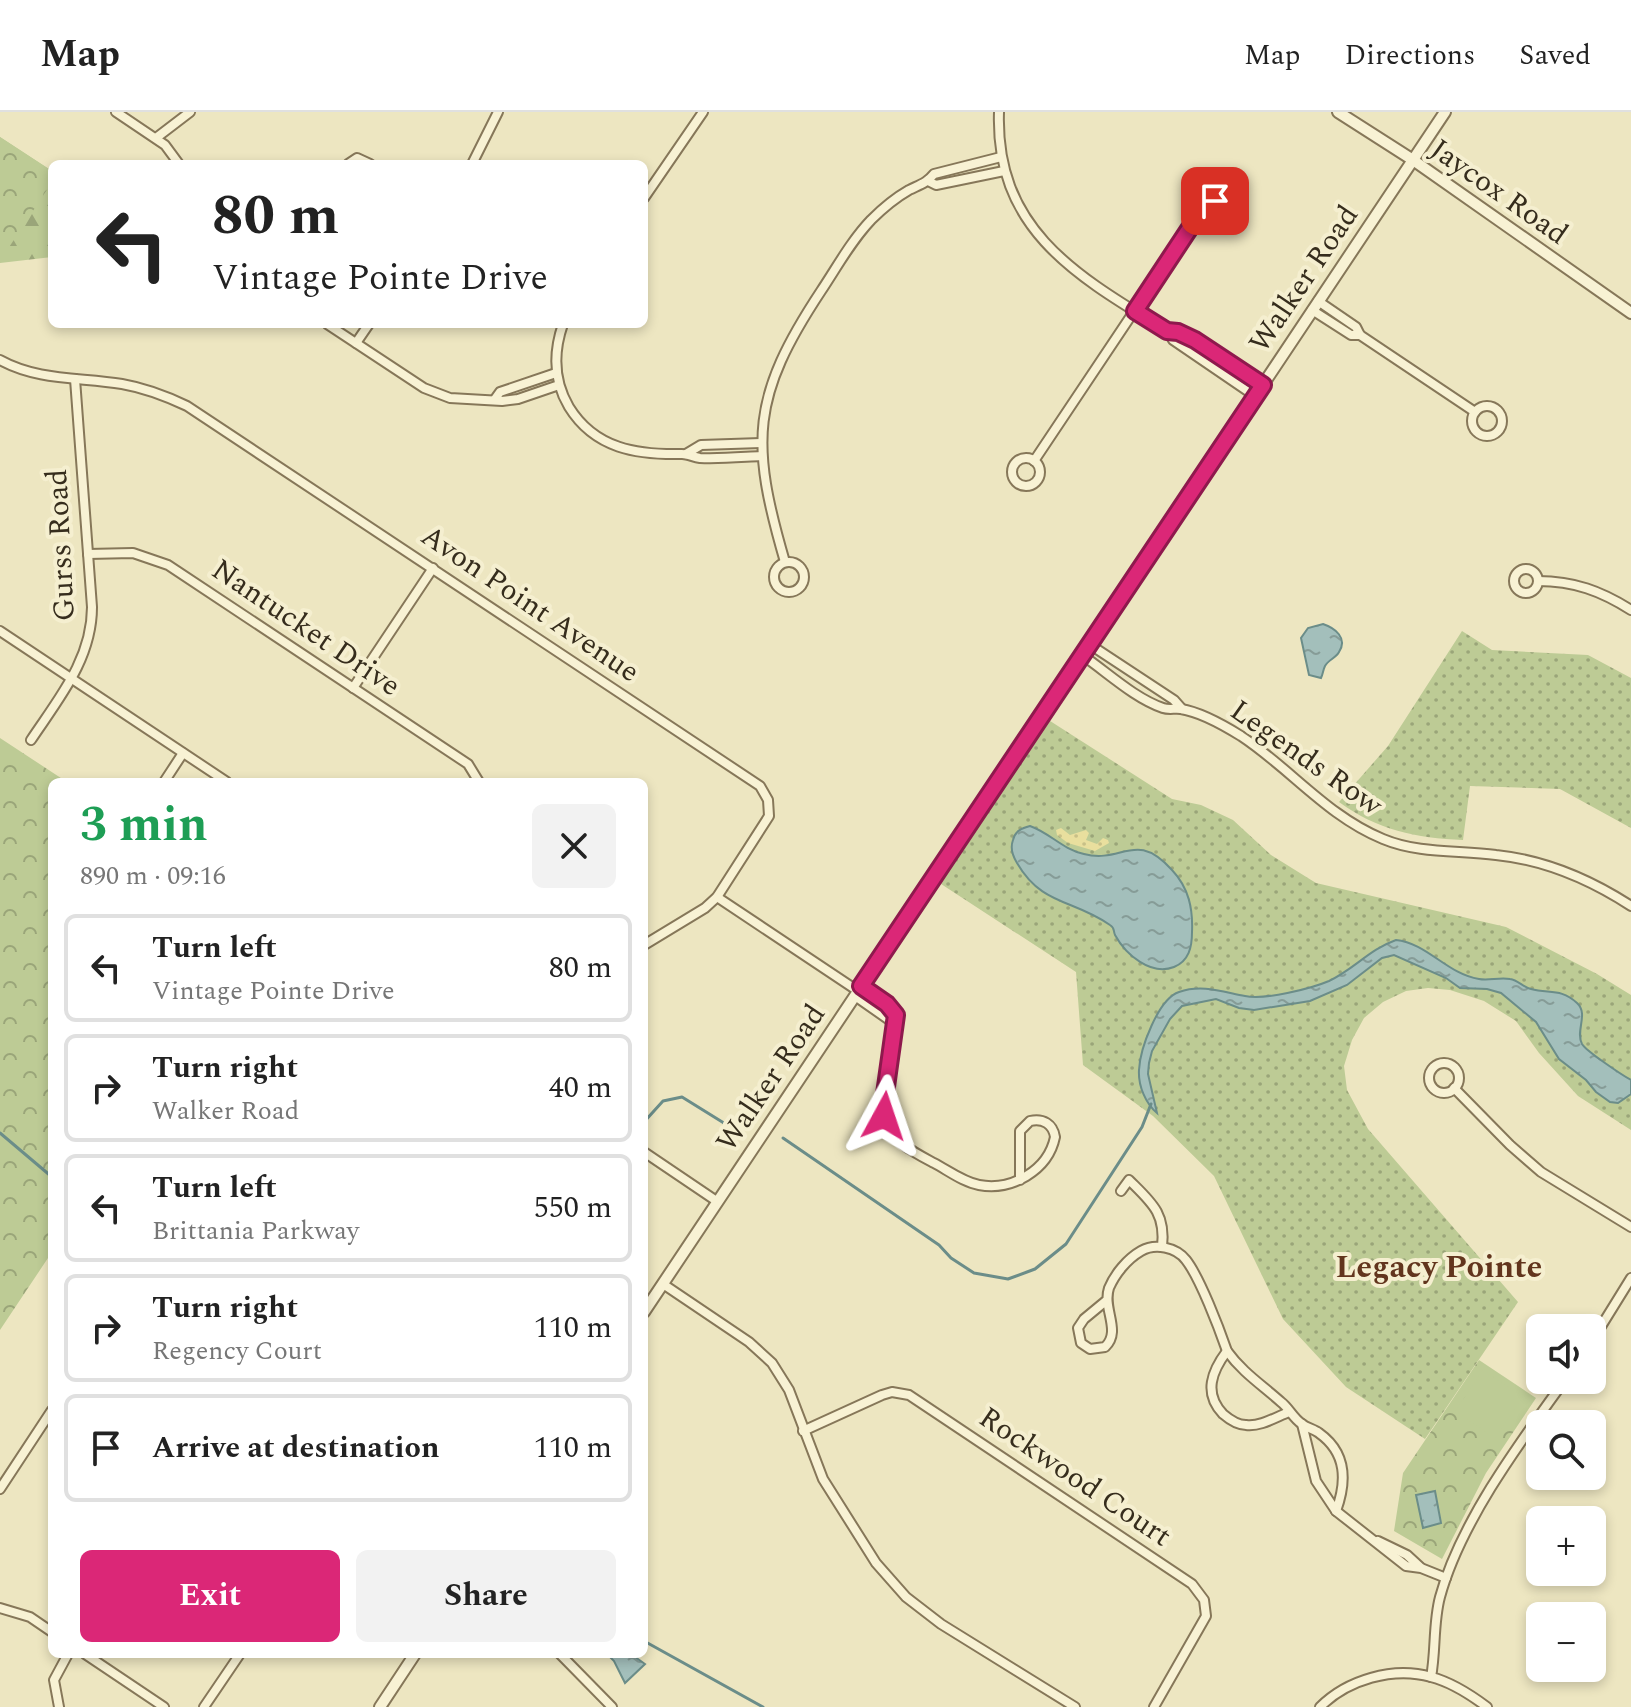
<!DOCTYPE html>
<meta charset="utf-8">
<style>
:root{--surface:#fff;--page:#f2f2f2;--text:#222;--muted:#767676;--line:#e0e0e0;--accent:#db2777}
body{margin:0;font-family:Spectral,serif;background:var(--page);color:var(--text);height:100vh;display:flex;flex-direction:column;font-size:30px;white-space:nowrap}
*{box-sizing:border-box;margin:0}
p{font-size:26px;color:var(--muted)}
.icon{flex:none;width:44px;height:44px;fill:none;stroke:currentColor;stroke-width:2;stroke-linecap:round;stroke-linejoin:round}
.map{position:relative;flex:1;overflow:hidden}
.sheet{position:absolute;left:48px;top:666px;width:600px;height:880px;display:flex;flex-direction:column;background:var(--surface);border-radius:12px;box-shadow:0 4px 12px #0003}
.sheet>*{flex:none}
.guide{position:absolute;left:48px;top:48px;width:600px;height:168px;border-radius:12px;box-shadow:0 4px 12px #0003;background:#fff;color:var(--text);overflow:hidden}
.buttons{position:absolute;left:1526px;top:1202px;display:grid;gap:16px}
.buttons a{display:grid;place-items:center;width:80px;height:80px;border-radius:12px;background:var(--surface);box-shadow:0 4px 12px #0003;font-size:40px}
.pin{position:absolute;display:grid;place-items:center;width:68px;height:68px;color:#fff;margin:-34px;border-radius:16px;box-shadow:0 4px 12px #0006}
.me{position:absolute;width:88px;margin:-44px;rotate:5deg;stroke-linejoin:round;filter:drop-shadow(0 0 6px #0008)}
.turn{display:flex;align-items:center;gap:28px;height:168px;padding:0 32px;font-size:36px}
.turn .icon{width:104px;height:104px;stroke-width:2.5}
.turn b{display:block;font-size:56px;line-height:68px}
.round{display:grid;place-items:center;flex:none;width:84px;height:84px;border-radius:12px;background:var(--page)}
.summary{display:flex;align-items:center;justify-content:space-between;height:136px;padding:0 32px}
h1{font-size:48px;font-weight:700;line-height:60px;color:#1e9e55}
.action{display:flex;gap:16px;margin-top:auto;padding:16px 32px}
.action a{flex:1;height:92px;border-radius:12px;background:var(--accent);color:#fff;font-size:32px;font-weight:700;line-height:92px;text-align:center}
.action a+a{background:var(--page);color:var(--text)}
ul{padding:0;list-style:none}
li{display:flex;align-items:center;gap:24px;height:108px;margin:0 16px 12px;padding:0 16px;border:4px solid var(--line);border-radius:12px}
li div{flex:1}
li b{display:block;font-size:30px}
li em{font-style:normal}
header{display:flex;align-items:center;gap:48px;box-sizing:border-box;height:112px;padding:0 40px;background:var(--surface);border-bottom:2px solid var(--line)}
header strong{font-size:38px}
nav{display:flex;gap:44px;margin-inline-start:auto;font-size:28px}
.map>svg:first-child{display:block}
.grass{fill:url(#grass-dots)}
.forest{fill:url(#forest-firs)}
.sand{fill:url(#sand-dots)}
.park{fill:url(#park-crowns)}
.garden{fill:#bdcb95}
.water{fill:url(#water-ripples);stroke:#6b8d89;stroke-width:2}
.lines{fill:none;stroke-linecap:round;stroke-linejoin:round}
.stream{stroke:#6b8d89;stroke-width:3}
.minor-casing{stroke:#867759;stroke-width:12}
.tertiary-casing{stroke:#867759;stroke-width:14}
.minor{stroke:#f8f2d4;stroke-width:8}
.tertiary{stroke:#f8f2d4;stroke-width:10}
.route-casing{stroke:#8e194d;stroke-width:20}
.route{stroke:#db2777;stroke-width:14}
.labels{text-anchor:middle;dominant-baseline:central;stroke-width:8;stroke-linejoin:round;paint-order:stroke}
.street-label{font-size:30px;fill:#362d1d;stroke:#f5efd0}
.neighbourhood-label{font-size:32px;font-weight:bold;fill:#62351d;stroke:#f5efd0}
</style>
<header>
<strong>Map</strong>
<nav><a>Map</a><a>Directions</a><a>Saved</a></nav>
</header>
<div class="map">
<svg width="1631" height="1595" viewBox="0 0 1631 1595">
<defs>
<pattern id="grass-dots" width="8" height="8" patternUnits="userSpaceOnUse" patternTransform="scale(2)"><rect width="8" height="8" fill="#bdcb95"/><path d="M2 2h.1M6 6h.1" fill="none" stroke="#9aa579" stroke-width="1.8" stroke-linecap="round"/></pattern>
<pattern id="forest-firs" width="22" height="20" patternUnits="userSpaceOnUse" patternTransform="scale(2)"><rect width="22" height="20" fill="#bdcb95"/><path d="M5 1l3.5 6h-7zM16 11l3.5 6h-7z" fill="#9aa579"/></pattern>
<pattern id="sand-dots" width="8" height="8" patternUnits="userSpaceOnUse" patternTransform="scale(2)"><rect width="8" height="8" fill="#e9df9e"/><path d="M2 2h.1M6 6h.1" fill="none" stroke="#c8c088" stroke-width="1.8" stroke-linecap="round"/></pattern>
<pattern id="park-crowns" width="20" height="18" patternUnits="userSpaceOnUse" patternTransform="scale(2)"><rect width="20" height="18" fill="#bdcb95"/><path d="M2 6a3 3 0 1 1 6 0M12 15a3 3 0 1 1 6 0" fill="none" stroke="#9aa579"/></pattern>
<pattern id="water-ripples" width="26" height="14" patternUnits="userSpaceOnUse" patternTransform="scale(2)"><rect width="26" height="14" fill="#a3bfbb"/><path d="M2 4q2-2 4 0t4 0M15 11q2-2 4 0t4 0" fill="none" stroke="#869c97"/></pattern>
</defs>
<rect width="100%" height="100%" fill="#ede6c1"/>
<g class="grass">
<path d="M 1462,519 L 1492,538 L 1588,543 L 1631,566 L 1631,716 L 1560,677 L 1470,674 L 1463,728 C 1416,726 1377,718 1339,690 L 1388,634 Z"/>
<path d="M 1047,607 L 1172,687 L 1201,693 L 1233,708 L 1271,743 L 1316,771 L 1506,815 L 1597,862 L 1631,883 L 1631,1018 L 1578,984 L 1539,941 L 1516,909 L 1484,889 L 1450,878 L 1428,876 L 1406,879 L 1383,890 L 1364,906 L 1352,928 L 1344,954 L 1347,978 L 1368,1017 L 1518,1190 L 1425,1327 L 1346,1275 L 1283,1207 L 1214,1064 L 1153,1004 L 1083,953 L 1076,860 L 938,770 Z"/>
</g>
<path class="forest" d="M 0,25 L 52,59 L 52,145 L 0,151 Z"/>
<path class="sand" d="M 1061,716 L 1070,723 L 1086,718 L 1089,721 L 1086,728 L 1097,732 L 1103,726 L 1108,728 L 1109,731 L 1095,739 L 1068,731 L 1057,723 L 1056,718 Z"/>
<g class="park">
<path d="M 0,25 L 52,59 L 52,70 L 0,149 Z"/>
<path d="M 0,626 L 67,670 L 52,670 L 52,1140 L 0,1218 Z"/>
<path d="M 1479,1248 L 1536,1286 L 1486,1361 L 1442,1447 L 1394,1419 L 1403,1361 Z"/>
</g>
<path class="garden" d="M 1483,1258 L 1523,1285 L 1495,1326 L 1455,1299 Z"/>
<g class="water">
<path d="M 1323,512 C 1335,516 1348,526 1339,540 C 1336,546 1328,548 1325,554 C 1323,558 1323,562 1321,566 L 1309,563 L 1301,526 L 1308,516 Z"/>
<path d="M 1030,714 C 1050,721 1062,737 1084,742 C 1123,752 1135,717 1172,758 C 1189,776 1193,797 1192,820 C 1192,835 1189,849 1174,855 C 1151,864 1126,843 1115,823 C 1113,818 1115,816 1110,813 C 1073,787 1042,794 1017,751 C 1012,743 1010,736 1013,728 C 1015,719 1022,716 1030,714 Z"/>
<path d="M 1396,828 C 1427,831 1447,862 1479,867 C 1489,869 1499,865 1510,867 C 1518,868 1523,875 1531,877 C 1549,882 1561,876 1577,891 C 1589,902 1575,919 1582,932 C 1586,939 1622,963 1631,968 L 1631,982 L 1618,991 L 1610,990 L 1596,980 L 1586,968 L 1559,947 L 1536,910 L 1501,881 L 1487,877 L 1460,876 L 1446,866 L 1394,843 L 1382,846 L 1347,873 L 1310,889 L 1254,898 L 1239,896 L 1216,887 L 1182,894 L 1170,907 L 1152,939 L 1149,951 L 1148,962 L 1157,1001 C 1146,992 1138,974 1139,958 C 1140,937 1158,887 1179,880 C 1202,872 1223,880 1245,884 C 1265,888 1310,877 1329,869 C 1353,858 1370,837 1396,828 Z"/>
<path d="M 1435,1379 L 1441,1411 L 1423,1416 L 1416,1383 Z"/>
<path d="M 607,1542 L 631,1542 L 645,1552 L 625,1571 L 614,1549 Z"/>
</g>
<g class="lines">
<g class="stream">
<path d="M 644,1010 L 663,989 L 682,985 L 740,1021"/>
<path d="M 0,1021 L 52,1065"/>
<path d="M 783,1026 L 939,1133 L 951,1146 L 974,1161 L 1008,1167 L 1035,1157 L 1066,1132 L 1142,1015 L 1151,992"/>
<path d="M 644,1529 L 763,1595"/>
</g>
<g class="minor-casing">
<g id="minor">
<path d="M 116,0 L 165,33 L 179,52"/>
<path d="M 999,0 C 995,118 1077,164 1167,219 L 1173,228 L 1255,284"/>
<path d="M 156,26 L 190,0"/>
<path d="M 348,52 L 357,46 L 370,52"/>
<path d="M 472,52 L 498,0"/>
<circle cx="1217" cy="75" r="14"/>
<path d="M 928,69 L 936,73 L 1004,59"/>
<path d="M 644,86 L 703,0"/>
<path d="M 1318,189 L 1356,215 L 1360,223 L 1475,300"/>
<path d="M 1312,198 L 1351,223 L 1360,223"/>
<path d="M 327,212 L 424,276 L 450,286 L 502,289 L 518,287 L 559,273"/>
<path d="M 563,212 C 553,241 553,268 569,295 C 595,337 637,343 682,342 C 688,342 693,345 700,346 C 720,347 741,345 761,344"/>
<path d="M 1167,219 C 1197,221 1237,255 1263,273"/>
<path d="M 356,231 L 369,212"/>
<path d="M 0,248 C 38,269 80,265 122,272 C 145,276 166,284 187,294 L 760,674 L 768,688 L 769,704 L 717,785 L 705,796 L 644,833"/>
<path d="M 495,287 L 500,280 L 556,261"/>
<circle cx="1487" cy="309" r="15"/>
<path d="M 686,342 L 701,333 L 761,331"/>
<circle cx="1026" cy="360" r="14"/>
<path d="M 1034,349 L 1209,87"/>
<path d="M 88,442 L 133,441 L 168,453 L 468,652 L 479,670"/>
<path d="M 785,450 C 750,330 751,285 821,179 C 837,155 851,129 871,108 C 882,97 895,86 909,78 C 919,73 927,71 934,62 L 1001,45"/>
<circle cx="789" cy="465" r="15"/>
<circle cx="1526" cy="469" r="12"/>
<path d="M 1538,469 C 1574,469 1601,479 1631,498"/>
<path d="M 0,519 L 227,670"/>
<path d="M 1089,532 L 1174,588 L 1182,597"/>
<path d="M 1082,543 C 1107,560 1134,586 1163,596 C 1169,598 1175,596 1181,597 C 1200,600 1225,614 1241,624 C 1291,657 1327,704 1383,727 C 1419,742 1458,738 1496,743 C 1545,748 1591,768 1631,794"/>
<path d="M 353,576 L 433,456"/>
<path d="M 31,628 C 59,586 92,547 92,495 L 75,267"/>
<path d="M 164,670 L 183,641"/>
<path d="M 717,785 L 858,879"/>
<path d="M 861,874 L 887,892 L 896,903 C 892,926 879,987 885,1007 C 892,1030 915,1041 934,1051 C 949,1059 963,1070 979,1073 C 1011,1079 1048,1059 1055,1025 C 1053,1012 1043,1006 1030,1009 L 1020,1019 L 1020,1068"/>
<path d="M 855,884 L 895,912"/>
<circle cx="1444" cy="966" r="15"/>
<path d="M 1454,976 L 1510,1033 L 1541,1060 L 1631,1115"/>
<path d="M 644,1040 L 718,1090"/>
<path d="M 1121,1079 L 1129,1068 C 1151,1090 1166,1101 1162,1135"/>
<path d="M 663,1172 L 749,1230 L 772,1251 L 789,1278 L 823,1367 L 876,1451 L 906,1485 L 941,1512 L 1075,1595"/>
<path d="M 1107,1188 L 1084,1207 L 1078,1216 L 1081,1231 L 1090,1237 L 1105,1235 C 1122,1219 1102,1197 1109,1176 C 1115,1162 1127,1147 1141,1139 C 1155,1131 1176,1135 1186,1148 C 1200,1166 1219,1216 1227,1239 C 1242,1260 1262,1273 1281,1290 C 1289,1296 1293,1306 1302,1312 C 1307,1316 1314,1317 1319,1321 C 1347,1341 1347,1369 1336,1399"/>
<path d="M 1592,1229 L 1631,1166"/>
<path d="M 1227,1239 C 1212,1259 1203,1281 1223,1302 C 1230,1308 1237,1313 1246,1313 C 1260,1315 1276,1305 1289,1300"/>
<path d="M 1302,1312 L 1316,1369 L 1336,1399 L 1406,1454 L 1421,1456 L 1446,1466"/>
<path d="M 803,1319 L 882,1283 L 892,1280 L 909,1283 L 1192,1472 L 1204,1488 L 1206,1504 L 1154,1595"/>
<path d="M 0,1377 L 52,1298"/>
<path d="M 1378,1429 L 1407,1443 L 1420,1455"/>
<path d="M 0,1496 L 30,1505 L 52,1520"/>
<path d="M 85,1542 L 164,1595"/>
<path d="M 560,1542 L 612,1595"/>
<path d="M 1431,1565 C 1436,1539 1433,1511 1440,1485 C 1460,1411 1520,1330 1565,1268"/>
<path d="M 59,1595 L 54,1568 L 68,1542"/>
<path d="M 204,1595 L 240,1542"/>
<path d="M 1320,1595 C 1347,1568 1393,1554 1431,1565 C 1451,1570 1471,1583 1487,1595"/>
</g>
</g>
<g class="tertiary-casing">
<g id="tertiary">
<path d="M 1338,0 L 1413,48 L 1631,201"/>
<path d="M 644,1200 L 1445,0"/>
<path d="M 380,1595 L 415,1542"/>
</g>
</g>
<use href="#minor" class="minor"/>
<use href="#tertiary" class="tertiary"/>
</g>
<g class="lines">
<g class="route-casing">
<path id="route" d="M 884,1004 L 884,989 L 896,903 L 887,892 L 861,874 L 1263,273 L 1195,228 L 1178,220 L 1167,219 L 1135,199 L 1209,87 L 1215,89"/>
</g>
<use href="#route" class="route"/>
</g>
<g class="labels">
<g class="street-label">
<text transform="translate(1499 80) rotate(35)">Jaycox Road</text>
<text transform="translate(1304 167) rotate(-56)">Walker Road</text>
<text transform="translate(61 433) rotate(-93)">Gurss Road</text>
<text transform="translate(530 492) rotate(34)">Avon Point Avenue</text>
<text transform="translate(306 516) rotate(34)">Nantucket Drive</text>
<text transform="translate(1306 646) rotate(35)">Legends Row</text>
<text transform="translate(771 966) rotate(-56)">Walker Road</text>
<text transform="translate(1075 1365) rotate(34)">Rockwood Court</text>
</g>
<g class="neighbourhood-label">
<text x="1439" y="1155">Legacy Pointe</text>
</g>
</g>
</svg>
<div class="buttons">
<a><svg class="icon" aria-label="sound" viewBox="0 0 24 24"><path d="M4 9h4l5-4v14l-5-4H4zM17 9q2 3 0 6"/></svg></a>
<a><svg class="icon" aria-label="search" viewBox="0 0 24 24"><circle cx="10" cy="10" r="6"/><path d="M15 15l6 6"/></svg></a>
<a>+</a>
<a>−</a>
</div>
<div class="pin" style="left:1215px;top:89px;background:#d93025"><svg class="icon" aria-label="arrive" viewBox="0 0 24 24"><path d="M6 21V4h12l-3 4 3 4H6"/></svg></div>
<svg class="me" style="left:884px;top:1004px" viewBox="-20 -20 40 40"><path d="M0-17L14 15 0 8-14 15z" fill="#db2777" stroke="#fff" stroke-width="4"/></svg>
<div class="guide">
<div class="turn"><svg class="icon" aria-label="left" viewBox="0 0 24 24"><path d="M17 20v-9H6M10 6l-5 5 5 5"/></svg><div><b>80 m</b>Vintage Pointe Drive</div></div>
</div>
<section class="sheet">
<div class="summary"><div><h1>3 min</h1><p>890 m · 09:16</p></div><a class="round"><svg class="icon" aria-label="close" viewBox="0 0 24 24"><path d="M6 6l12 12M18 6L6 18"/></svg></a></div>
<ul>
<li><svg class="icon" aria-label="left" viewBox="0 0 24 24"><path d="M17 20v-9H6M10 6l-5 5 5 5"/></svg><div><b>Turn left</b><p>Vintage Pointe Drive</p></div><em>80 m</em></li>
<li><svg class="icon" aria-label="right" viewBox="0 0 24 24"><path d="M7 20v-9h11M14 6l5 5-5 5"/></svg><div><b>Turn right</b><p>Walker Road</p></div><em>40 m</em></li>
<li><svg class="icon" aria-label="left" viewBox="0 0 24 24"><path d="M17 20v-9H6M10 6l-5 5 5 5"/></svg><div><b>Turn left</b><p>Brittania Parkway</p></div><em>550 m</em></li>
<li><svg class="icon" aria-label="right" viewBox="0 0 24 24"><path d="M7 20v-9h11M14 6l5 5-5 5"/></svg><div><b>Turn right</b><p>Regency Court</p></div><em>110 m</em></li>
<li><svg class="icon" aria-label="arrive" viewBox="0 0 24 24"><path d="M6 21V4h12l-3 4 3 4H6"/></svg><div><b>Arrive at destination</b></div><em>110 m</em></li>
</ul>
<div class="action"><a>Exit</a><a>Share</a></div>
</section>
</div>
